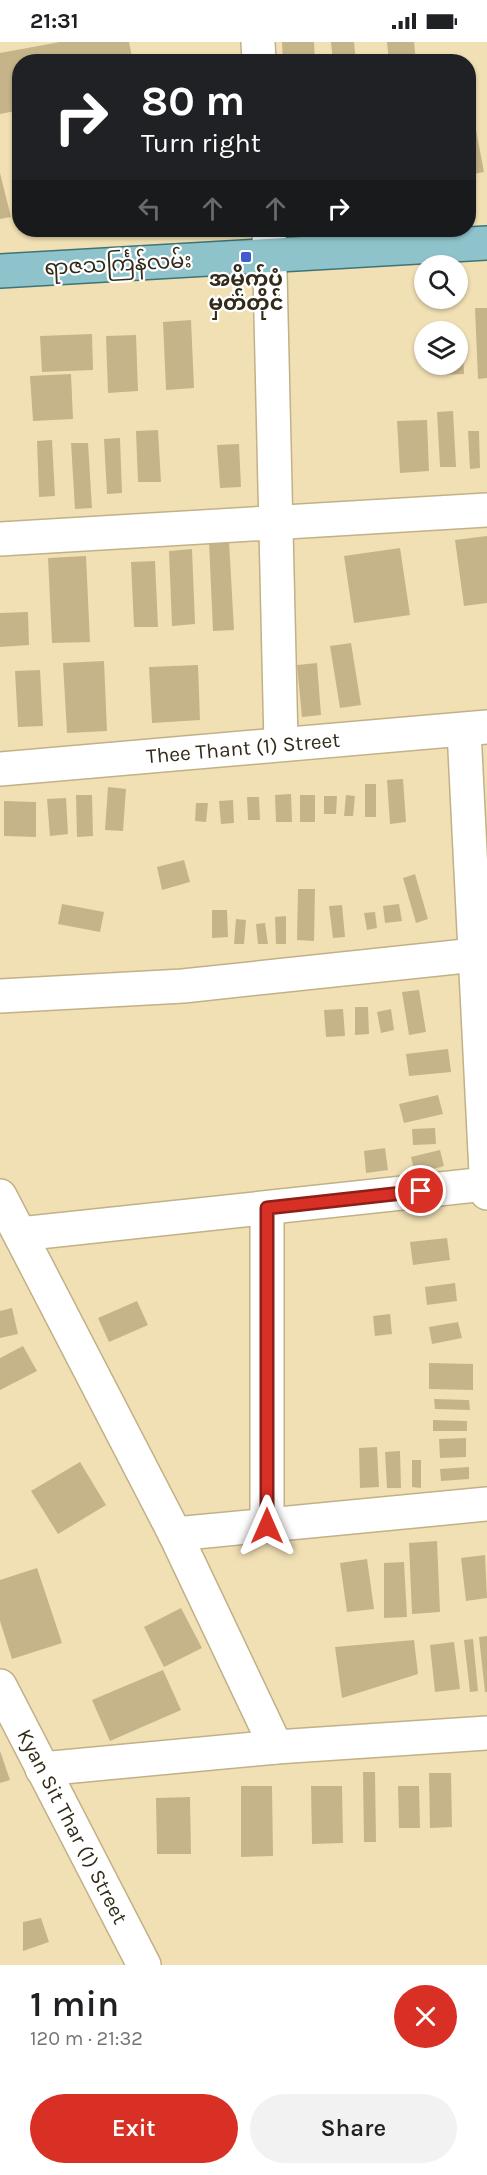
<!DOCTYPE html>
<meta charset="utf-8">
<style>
:root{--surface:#fff;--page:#f2f2f2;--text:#202124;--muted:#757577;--accent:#d93025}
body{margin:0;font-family:Karla,"Noto Sans Myanmar",sans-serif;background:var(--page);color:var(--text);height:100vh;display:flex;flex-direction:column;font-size:22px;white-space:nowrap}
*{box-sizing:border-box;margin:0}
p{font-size:20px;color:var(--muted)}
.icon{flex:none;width:33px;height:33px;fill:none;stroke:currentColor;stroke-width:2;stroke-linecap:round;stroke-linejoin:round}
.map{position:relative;height:1923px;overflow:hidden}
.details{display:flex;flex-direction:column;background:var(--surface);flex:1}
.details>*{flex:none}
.guide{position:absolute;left:12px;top:12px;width:464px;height:183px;border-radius:24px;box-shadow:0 2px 4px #0004;background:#202124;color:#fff;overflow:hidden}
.fabs{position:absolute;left:414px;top:213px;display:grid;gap:12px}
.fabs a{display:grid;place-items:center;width:54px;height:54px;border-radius:50%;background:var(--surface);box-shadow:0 2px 4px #0004;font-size:30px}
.pin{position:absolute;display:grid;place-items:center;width:51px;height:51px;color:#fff;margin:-26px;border:3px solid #fff;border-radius:50%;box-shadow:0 2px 6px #0007}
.me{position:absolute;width:66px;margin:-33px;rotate:0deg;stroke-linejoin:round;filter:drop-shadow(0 0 4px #0008)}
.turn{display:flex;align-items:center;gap:21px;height:126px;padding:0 30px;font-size:27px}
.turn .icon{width:78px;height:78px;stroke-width:2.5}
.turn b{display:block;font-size:42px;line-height:51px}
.lanes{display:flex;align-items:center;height:57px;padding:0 30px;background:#0003;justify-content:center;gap:30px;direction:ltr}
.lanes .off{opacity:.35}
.round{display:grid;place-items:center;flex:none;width:63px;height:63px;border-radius:32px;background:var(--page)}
.overview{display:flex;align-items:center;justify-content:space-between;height:102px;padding:0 30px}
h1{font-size:36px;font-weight:600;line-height:45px}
.primary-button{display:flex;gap:12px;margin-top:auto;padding:12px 30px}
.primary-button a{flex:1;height:69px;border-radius:36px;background:var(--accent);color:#fff;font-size:24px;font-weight:600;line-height:69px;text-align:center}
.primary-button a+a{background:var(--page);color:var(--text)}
.status{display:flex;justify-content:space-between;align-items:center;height:42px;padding:0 30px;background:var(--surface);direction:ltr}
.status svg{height:16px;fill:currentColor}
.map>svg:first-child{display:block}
.building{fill:#c5b48a}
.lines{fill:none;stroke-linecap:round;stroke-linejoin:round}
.minor-casing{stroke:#c2b187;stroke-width:36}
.major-casing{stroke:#3e7476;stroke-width:36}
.minor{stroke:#fff;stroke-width:33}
.major{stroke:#8fc3cb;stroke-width:33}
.route-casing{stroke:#8d1f18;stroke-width:15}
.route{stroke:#d93025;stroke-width:10}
.poi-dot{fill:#405ccf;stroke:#fff;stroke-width:2}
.labels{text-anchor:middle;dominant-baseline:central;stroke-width:4.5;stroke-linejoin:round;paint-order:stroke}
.street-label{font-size:21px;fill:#322b1a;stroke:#fff}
.poi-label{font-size:21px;font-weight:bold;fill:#322b1a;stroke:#fff}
</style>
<div class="status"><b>21:31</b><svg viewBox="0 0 49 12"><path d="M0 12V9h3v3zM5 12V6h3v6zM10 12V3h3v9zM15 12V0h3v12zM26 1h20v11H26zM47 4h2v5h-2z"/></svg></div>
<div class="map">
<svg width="487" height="1923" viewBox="0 0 487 1923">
<rect width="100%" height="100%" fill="#f1e0b4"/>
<g class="building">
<path d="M 60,0 L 129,0 L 133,20 L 20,20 L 20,68 L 0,72 L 0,11 Z"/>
<path d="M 282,0 L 314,0 L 315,20 L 283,20 Z"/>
<path d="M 331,0 L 354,0 L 356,20 L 333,20 Z"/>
<path d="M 387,0 L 414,0 L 416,20 L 389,20 Z"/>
<path d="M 476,88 L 484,130 L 469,133 L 468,89 Z"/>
<path d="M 0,131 L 11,175 L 0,177 Z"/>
<path d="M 475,266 L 487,266 L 487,336 L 478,337 Z"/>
<path d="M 191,278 L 194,346 L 166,348 L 163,280 Z"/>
<path d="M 458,291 L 462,291 L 464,332 L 441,333 L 440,322 L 458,322 Z"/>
<path d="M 92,292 L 93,328 L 42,330 L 40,294 Z"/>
<path d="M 136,293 L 138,349 L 108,351 L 106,294 Z"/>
<path d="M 71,332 L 73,377 L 33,379 L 30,334 Z"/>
<path d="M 453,369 L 456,425 L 440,425 L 437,370 Z"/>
<path d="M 427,378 L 429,429 L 400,431 L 397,379 Z"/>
<path d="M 158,388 L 161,440 L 138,440 L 136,389 Z"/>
<path d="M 468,389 L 479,389 L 480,426 L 470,427 Z"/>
<path d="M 120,396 L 122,451 L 107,452 L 104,397 Z"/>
<path d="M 52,398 L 55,454 L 39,455 L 37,399 Z"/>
<path d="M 71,401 L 88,401 L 92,466 L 75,467 Z"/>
<path d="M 239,402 L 241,445 L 220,446 L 217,403 Z"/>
<path d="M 487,494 L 487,561 L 464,564 L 455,498 Z"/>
<path d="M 229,499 L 234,588 L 213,589 L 209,500 Z"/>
<path d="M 400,506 L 410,573 L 354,581 L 344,514 Z"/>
<path d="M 192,507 L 195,582 L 172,584 L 169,509 Z"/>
<path d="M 86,514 L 90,600 L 52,601 L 48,516 Z"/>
<path d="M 155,519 L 158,585 L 134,585 L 131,520 Z"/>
<path d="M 28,570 L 29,603 L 0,605 L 0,571 Z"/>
<path d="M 351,601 L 361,663 L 340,666 L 330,604 Z"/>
<path d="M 104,619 L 107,689 L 67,691 L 63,621 Z"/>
<path d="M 317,621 L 321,673 L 302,675 L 297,623 Z"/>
<path d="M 198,623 L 200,678 L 152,681 L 149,625 Z"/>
<path d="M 40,628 L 43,684 L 18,685 L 15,629 Z"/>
<path d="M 403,737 L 406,780 L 390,782 L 387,738 Z"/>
<rect x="365" y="742" width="11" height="33"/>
<path d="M 108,745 L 126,747 L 123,789 L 105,788 Z"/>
<path d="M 291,752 L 292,780 L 276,780 L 275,753 Z"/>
<path d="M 76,753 L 92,753 L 93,794 L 77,795 Z"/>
<rect x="300" y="753" width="15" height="27"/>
<path d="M 346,753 L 355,754 L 353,774 L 344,774 Z"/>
<path d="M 324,754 L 337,754 L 336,772 L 324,772 Z"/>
<path d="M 247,755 L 259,755 L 260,778 L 248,778 Z"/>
<path d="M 66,756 L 68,792 L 50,794 L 47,757 Z"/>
<path d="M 233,758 L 234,781 L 221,782 L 219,759 Z"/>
<path d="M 4,759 L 36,760 L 36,795 L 4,794 Z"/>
<path d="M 196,761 L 208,761 L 206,780 L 195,779 Z"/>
<path d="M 184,818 L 190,840 L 162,848 L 157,825 Z"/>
<path d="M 415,832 L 428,877 L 416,881 L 403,836 Z"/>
<path d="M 298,847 L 315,847 L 314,899 L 297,898 Z"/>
<path d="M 62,862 L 104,870 L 100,890 L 58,882 Z"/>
<path d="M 399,862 L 402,879 L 385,881 L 383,864 Z"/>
<path d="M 342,863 L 345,895 L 333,896 L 329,864 Z"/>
<path d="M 212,868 L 227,868 L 228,895 L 212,896 Z"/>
<path d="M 375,870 L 377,886 L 367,888 L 364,871 Z"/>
<path d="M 286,874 L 286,902 L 276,902 L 275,875 Z"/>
<path d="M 236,877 L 246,878 L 244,902 L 234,902 Z"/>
<path d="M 265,881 L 268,902 L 258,902 L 256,882 Z"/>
<path d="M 419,948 L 426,990 L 409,993 L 402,950 Z"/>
<path d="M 355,965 L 368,965 L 369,992 L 355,993 Z"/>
<path d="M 343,967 L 345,994 L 326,995 L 324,968 Z"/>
<path d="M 391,967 L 394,988 L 381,991 L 377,970 Z"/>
<path d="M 448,1007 L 451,1030 L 409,1034 L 406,1012 Z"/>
<path d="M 438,1053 L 443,1072 L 404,1081 L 399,1062 Z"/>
<path d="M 435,1086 L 436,1102 L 413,1103 L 412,1087 Z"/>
<path d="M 385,1106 L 388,1128 L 366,1131 L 364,1109 Z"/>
<path d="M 440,1108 L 444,1124 L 415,1132 L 411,1115 Z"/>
<path d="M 447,1196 L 450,1218 L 413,1223 L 410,1200 Z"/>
<path d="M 455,1241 L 457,1259 L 427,1263 L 425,1245 Z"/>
<path d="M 137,1259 L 148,1283 L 109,1300 L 98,1276 Z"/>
<path d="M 12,1266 L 18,1292 L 0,1296 L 0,1269 Z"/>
<path d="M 390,1272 L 392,1292 L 375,1294 L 373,1274 Z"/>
<path d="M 458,1280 L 462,1296 L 432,1302 L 429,1285 Z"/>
<path d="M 23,1304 L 37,1329 L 0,1348 L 0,1316 Z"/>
<path d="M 429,1321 L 473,1322 L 473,1348 L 429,1347 Z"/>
<path d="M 434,1357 L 469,1358 L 470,1368 L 435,1367 Z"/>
<path d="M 433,1378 L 467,1379 L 467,1389 L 433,1389 Z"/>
<path d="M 466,1396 L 466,1415 L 440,1416 L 439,1397 Z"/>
<path d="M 377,1405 L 379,1445 L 360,1446 L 359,1406 Z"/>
<path d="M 400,1409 L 401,1446 L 387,1446 L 385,1410 Z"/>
<path d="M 412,1418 L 421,1418 L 421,1446 L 412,1445 Z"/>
<path d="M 80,1420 L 106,1463 L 58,1492 L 31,1449 Z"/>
<path d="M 469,1425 L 469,1437 L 441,1439 L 440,1427 Z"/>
<path d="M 437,1499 L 440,1570 L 412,1572 L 409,1501 Z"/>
<path d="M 485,1513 L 487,1556 L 466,1559 L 461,1516 Z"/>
<path d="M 367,1517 L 374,1567 L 347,1570 L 340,1521 Z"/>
<path d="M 404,1520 L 407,1575 L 384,1576 L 384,1521 Z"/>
<path d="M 37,1526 L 62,1601 L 12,1617 L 0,1579 L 0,1538 Z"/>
<path d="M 181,1566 L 202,1606 L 164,1625 L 144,1585 Z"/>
<path d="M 487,1594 L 487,1650 L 485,1650 L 479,1595 Z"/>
<path d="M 473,1597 L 478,1649 L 470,1650 L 464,1598 Z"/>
<path d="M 414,1598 L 418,1632 L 342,1656 L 335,1605 Z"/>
<path d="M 454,1600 L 460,1647 L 435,1650 L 430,1603 Z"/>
<path d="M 163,1628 L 181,1668 L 110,1699 L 92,1658 Z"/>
<path d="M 0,1709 L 10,1738 L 0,1741 Z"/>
<path d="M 363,1730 L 375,1730 L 376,1800 L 364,1800 Z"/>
<path d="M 429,1731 L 451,1731 L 452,1785 L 430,1786 Z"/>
<path d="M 241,1744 L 272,1744 L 273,1814 L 241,1815 Z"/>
<path d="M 311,1744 L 342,1744 L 343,1801 L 312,1802 Z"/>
<path d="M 398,1744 L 419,1744 L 420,1786 L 399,1786 Z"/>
<path d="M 190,1755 L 191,1812 L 157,1812 L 156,1756 Z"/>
<path d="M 41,1876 L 49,1900 L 23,1909 L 23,1880 Z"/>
</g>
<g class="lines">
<g class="minor-casing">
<g id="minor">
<path d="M 258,0 L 259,20"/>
<path d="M 269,188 L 281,702"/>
<path d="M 0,497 L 487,468"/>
<path d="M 464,688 L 487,1151"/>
<path id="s1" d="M 0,727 L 487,685"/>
<path d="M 0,954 L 183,944 L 475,913"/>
<path d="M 0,1154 L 175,1492 L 276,1705"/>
<path d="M 267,1166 L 267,1484"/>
<path d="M 20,1192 L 487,1142"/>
<path d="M 175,1492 L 487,1462"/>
<path id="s2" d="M 0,1644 L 144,1923"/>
<path d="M 42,1727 L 276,1705 L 487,1691"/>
</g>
</g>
<g class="major-casing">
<path id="major" d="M 0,229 L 487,201"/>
</g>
<use href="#minor" class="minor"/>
<use href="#major" class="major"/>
</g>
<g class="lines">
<g class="route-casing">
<path id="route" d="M 267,1484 L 267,1166 L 421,1149"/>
</g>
<use href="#route" class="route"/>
</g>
<rect class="poi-dot" x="240" y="209" width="12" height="12" rx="3"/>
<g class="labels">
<g class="street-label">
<text transform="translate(118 222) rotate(-3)">ရာဇသင်္ကြန်လမ်း</text>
<text stroke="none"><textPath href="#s1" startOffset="244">Thee Thant (1) Street</textPath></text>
<text stroke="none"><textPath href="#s2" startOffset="158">Kyan Sit Thar (1) Street</textPath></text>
</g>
<g class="poi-label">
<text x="246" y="237">အမှိုက်ပုံ<tspan x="246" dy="24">မှတ်တိုင်</tspan></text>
</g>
</g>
</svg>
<div class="fabs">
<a><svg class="icon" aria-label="search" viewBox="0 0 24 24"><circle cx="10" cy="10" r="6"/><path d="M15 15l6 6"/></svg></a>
<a><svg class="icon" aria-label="layers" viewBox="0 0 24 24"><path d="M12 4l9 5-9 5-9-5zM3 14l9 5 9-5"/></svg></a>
</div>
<div class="pin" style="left:421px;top:1149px;background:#d93025"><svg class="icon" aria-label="arrive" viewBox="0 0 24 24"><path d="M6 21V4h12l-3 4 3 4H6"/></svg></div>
<svg class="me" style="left:267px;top:1484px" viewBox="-20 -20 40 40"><path d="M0-17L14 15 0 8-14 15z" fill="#d93025" stroke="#fff" stroke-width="4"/></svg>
<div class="guide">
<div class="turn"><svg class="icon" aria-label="right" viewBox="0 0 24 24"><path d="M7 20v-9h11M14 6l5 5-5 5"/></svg><div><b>80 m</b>Turn right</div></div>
<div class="lanes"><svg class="icon off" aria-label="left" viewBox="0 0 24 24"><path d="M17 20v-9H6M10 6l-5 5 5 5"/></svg><svg class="icon off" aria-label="ahead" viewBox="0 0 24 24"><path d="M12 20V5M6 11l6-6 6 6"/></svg><svg class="icon off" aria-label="ahead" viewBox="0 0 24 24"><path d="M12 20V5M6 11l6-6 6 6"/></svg><svg class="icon" aria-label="right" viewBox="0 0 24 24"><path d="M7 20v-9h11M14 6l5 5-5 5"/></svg></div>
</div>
</div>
<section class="details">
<div class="overview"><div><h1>1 min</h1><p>120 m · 21:32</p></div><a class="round" style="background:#d93025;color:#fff"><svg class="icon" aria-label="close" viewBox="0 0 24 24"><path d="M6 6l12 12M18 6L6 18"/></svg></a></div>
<div class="primary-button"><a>Exit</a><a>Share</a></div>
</section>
